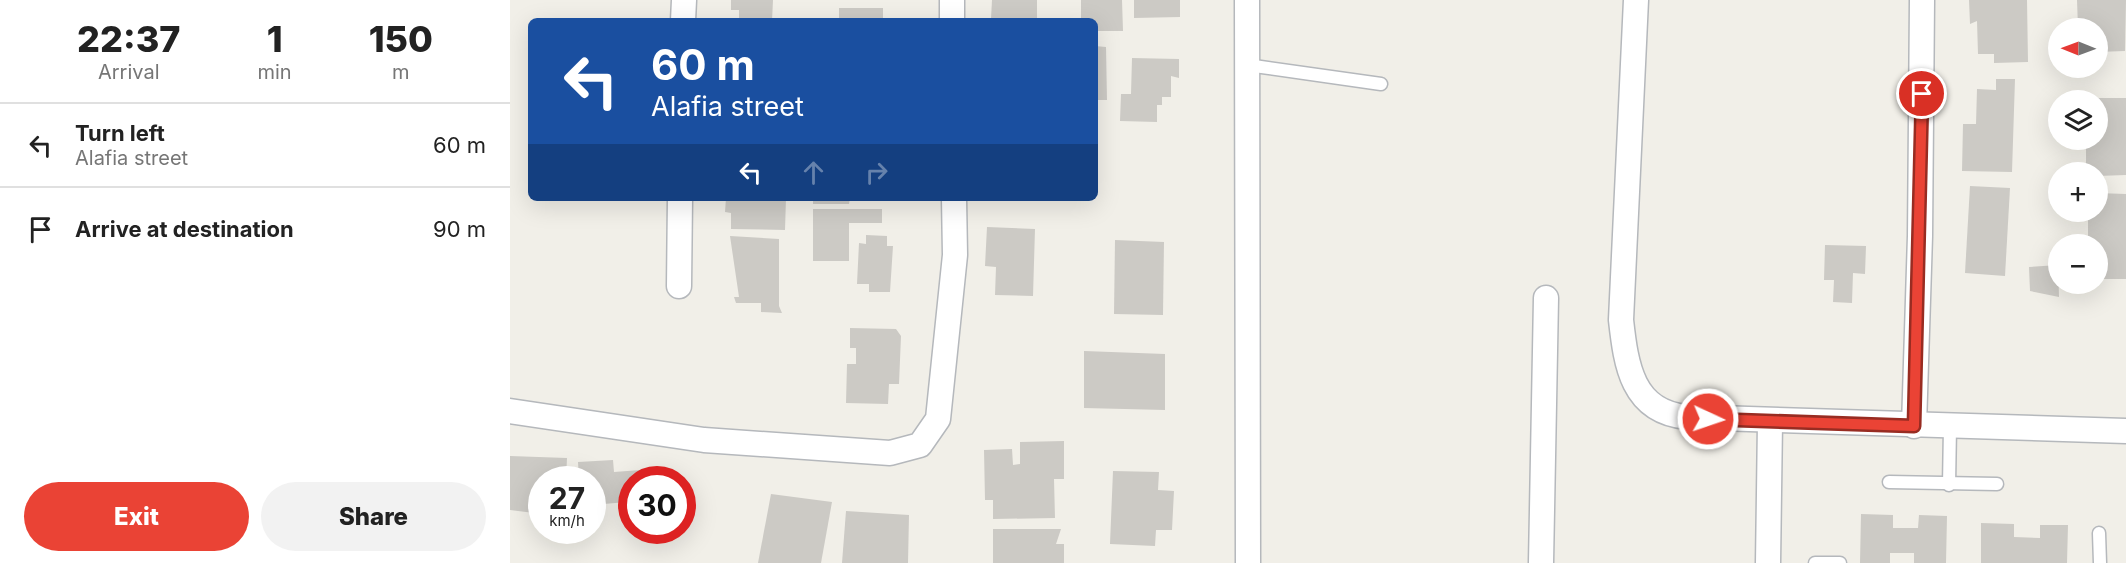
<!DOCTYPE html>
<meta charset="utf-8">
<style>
:root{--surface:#fff;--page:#f2f2f2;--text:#222;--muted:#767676;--line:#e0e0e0;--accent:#ea4335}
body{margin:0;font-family:Inter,sans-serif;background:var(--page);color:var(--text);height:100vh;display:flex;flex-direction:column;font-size:22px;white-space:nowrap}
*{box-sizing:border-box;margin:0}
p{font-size:20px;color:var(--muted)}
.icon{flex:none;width:33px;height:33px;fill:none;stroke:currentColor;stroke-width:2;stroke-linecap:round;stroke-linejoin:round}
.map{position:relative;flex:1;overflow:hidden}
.panel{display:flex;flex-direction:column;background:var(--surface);width:510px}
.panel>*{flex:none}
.hud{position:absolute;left:18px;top:18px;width:570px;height:183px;border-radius:9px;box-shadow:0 6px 24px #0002;background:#1a4fa0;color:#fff;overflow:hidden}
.needle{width:39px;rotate:271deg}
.buttons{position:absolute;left:1538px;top:18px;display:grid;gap:12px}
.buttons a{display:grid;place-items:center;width:60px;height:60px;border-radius:50%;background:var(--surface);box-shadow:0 6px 24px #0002;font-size:30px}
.speed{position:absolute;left:18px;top:466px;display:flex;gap:12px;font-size:30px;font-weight:700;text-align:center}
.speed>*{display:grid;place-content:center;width:78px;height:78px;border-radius:50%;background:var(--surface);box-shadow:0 6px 24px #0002;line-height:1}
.speed small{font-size:15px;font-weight:400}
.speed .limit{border:9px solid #d22;background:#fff;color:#111}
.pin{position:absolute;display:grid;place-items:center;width:51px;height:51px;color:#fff;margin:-26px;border:3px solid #fff;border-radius:50%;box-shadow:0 2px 6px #0007}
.me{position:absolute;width:66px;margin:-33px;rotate:93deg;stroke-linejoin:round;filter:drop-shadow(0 0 4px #0008)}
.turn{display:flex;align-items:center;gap:21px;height:126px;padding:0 24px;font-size:27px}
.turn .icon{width:78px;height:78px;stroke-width:2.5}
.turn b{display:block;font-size:42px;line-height:51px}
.lanes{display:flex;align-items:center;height:57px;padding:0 24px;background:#0003;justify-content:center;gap:30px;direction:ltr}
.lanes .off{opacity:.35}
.eta{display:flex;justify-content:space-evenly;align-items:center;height:102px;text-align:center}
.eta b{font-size:36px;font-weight:800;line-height:42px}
.primary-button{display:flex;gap:12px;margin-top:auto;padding:12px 24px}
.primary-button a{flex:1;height:69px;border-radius:36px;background:var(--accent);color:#fff;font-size:24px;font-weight:800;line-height:69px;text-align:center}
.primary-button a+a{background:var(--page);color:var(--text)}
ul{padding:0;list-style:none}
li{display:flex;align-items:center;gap:18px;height:84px;padding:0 24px;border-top:2px solid var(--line)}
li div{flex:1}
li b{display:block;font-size:22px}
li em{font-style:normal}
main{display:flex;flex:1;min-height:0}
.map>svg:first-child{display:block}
.building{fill:#cccac5}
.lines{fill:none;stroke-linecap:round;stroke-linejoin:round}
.service-casing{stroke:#b5b8bc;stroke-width:15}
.minor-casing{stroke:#b5b8bc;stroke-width:27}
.service{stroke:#fff;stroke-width:12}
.minor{stroke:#fff;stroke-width:24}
.route-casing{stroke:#982c22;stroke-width:15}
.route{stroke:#ea4335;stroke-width:10}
</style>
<main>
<section class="panel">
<div class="eta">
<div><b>22:37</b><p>Arrival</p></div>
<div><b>1</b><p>min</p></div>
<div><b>150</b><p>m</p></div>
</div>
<ul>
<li><svg class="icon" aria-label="left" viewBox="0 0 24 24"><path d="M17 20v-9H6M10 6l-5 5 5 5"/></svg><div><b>Turn left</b><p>Alafia street</p></div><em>60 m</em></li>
<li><svg class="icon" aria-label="arrive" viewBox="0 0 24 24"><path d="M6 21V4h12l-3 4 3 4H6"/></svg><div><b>Arrive at destination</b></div><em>90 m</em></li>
</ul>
<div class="primary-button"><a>Exit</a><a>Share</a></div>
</section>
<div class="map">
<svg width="1616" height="563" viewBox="0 0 1616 563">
<rect width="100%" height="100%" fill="#f1efe8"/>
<g class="building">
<path d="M 221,0 L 263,0 L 262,21 L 229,21 L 229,10 L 221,10 Z"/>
<path d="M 482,0 L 527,0 L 527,18 L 481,19 Z"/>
<path d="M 571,0 L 612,0 L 613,31 L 585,31 L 585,21 L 571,21 Z"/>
<path d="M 624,0 L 670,0 L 670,17 L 624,18 Z"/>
<path d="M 1459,0 L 1517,0 L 1518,62 L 1484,63 L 1484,54 L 1468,54 L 1467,21 L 1460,24 Z"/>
<path d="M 1567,0 L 1616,0 L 1615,51 L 1587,52 L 1587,28 L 1568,27 Z"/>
<rect x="329" y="8" width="44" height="13"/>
<path d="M 585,46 L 596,47 L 597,100 L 585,100 Z"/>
<path d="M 622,58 L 669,59 L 669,78 L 661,76 L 661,97 L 652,97 L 652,105 L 647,105 L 647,122 L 610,121 L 611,94 L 621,94 Z"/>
<path d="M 1486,79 L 1505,79 L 1502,172 L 1452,171 L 1453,124 L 1466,124 L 1467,89 L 1486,90 Z"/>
<path d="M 1576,98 L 1616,98 L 1616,175 L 1587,176 L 1587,172 L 1576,172 L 1576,140 L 1587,140 L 1587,100 L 1576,100 Z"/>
<path d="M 1460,186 L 1500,188 L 1495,276 L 1455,273 Z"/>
<path d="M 1587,193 L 1616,194 L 1616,279 L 1587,279 L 1587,244 L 1578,244 L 1578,212 L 1587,212 Z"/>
<path d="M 216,198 L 276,198 L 275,230 L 221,229 L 221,213 L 215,212 Z"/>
<path d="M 303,198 L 340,198 L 339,204 L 303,204 Z"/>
<path d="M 303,209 L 372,209 L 372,223 L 339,223 L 339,261 L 303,261 Z"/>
<path d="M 477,227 L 525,229 L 523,296 L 485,295 L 486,267 L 475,266 Z"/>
<path d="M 356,235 L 377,236 L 377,246 L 383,246 L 380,292 L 359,292 L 359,284 L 347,284 L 349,243 L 356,244 Z"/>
<path d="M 220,236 L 269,239 L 269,306 L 272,313 L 251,312 L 251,303 L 226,303 L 224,297 L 229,297 Z"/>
<path d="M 605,240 L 654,242 L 653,315 L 604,314 Z"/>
<path d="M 1315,245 L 1356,246 L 1355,274 L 1343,273 L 1342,303 L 1323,302 L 1324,280 L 1314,280 Z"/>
<path d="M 1548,265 L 1549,297 L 1520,291 L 1519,267 Z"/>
<path d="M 340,328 L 386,329 L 391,336 L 389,384 L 379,384 L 378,404 L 336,403 L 337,364 L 346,364 L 346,348 L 340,348 Z"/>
<path d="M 574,351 L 655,354 L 655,410 L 574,408 Z"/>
<path d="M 554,441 L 554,479 L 544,479 L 545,518 L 483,519 L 483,500 L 475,500 L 474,450 L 502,449 L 503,465 L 510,464 L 510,442 Z"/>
<path d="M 0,456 L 57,458 L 56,480 L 32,480 L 32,514 L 0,510 Z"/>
<path d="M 103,460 L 104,472 L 131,470 L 131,480 L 122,480 L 122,512 L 118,512 L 117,502 L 82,505 L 82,480 L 69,480 L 68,462 Z"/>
<path d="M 603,471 L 649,472 L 648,490 L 664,491 L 662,530 L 646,530 L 645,546 L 600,544 Z"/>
<path d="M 261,494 L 322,502 L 311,563 L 248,563 Z"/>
<path d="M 336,511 L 399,515 L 398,563 L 332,563 Z"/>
<path d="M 1351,514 L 1383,515 L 1383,528 L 1408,528 L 1409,515 L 1437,516 L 1436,563 L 1404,563 L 1404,553 L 1380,553 L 1380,563 L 1350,563 Z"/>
<path d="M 1471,523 L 1504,524 L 1504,537 L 1530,538 L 1530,525 L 1558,525 L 1557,563 L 1471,563 Z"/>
<path d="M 483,529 L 551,529 L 546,544 L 554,544 L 554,563 L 483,563 Z"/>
</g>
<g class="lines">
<g class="service-casing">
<g id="service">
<path d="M 737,65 L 871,84"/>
<path d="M 1379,482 L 1487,484"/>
<path d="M 1439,485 L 1440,427"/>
<path d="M 1589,533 L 1590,563"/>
<path d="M 1305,563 L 1330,563"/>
</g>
</g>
<g class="minor-casing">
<g id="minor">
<path d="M 442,0 L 442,21"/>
<path d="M 737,0 L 738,563"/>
<path d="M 1126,0 L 1111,320 C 1116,365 1122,412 1177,417 L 1616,431"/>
<path d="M 173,21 L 174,0"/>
<path d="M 169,286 L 170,198"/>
<path d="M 0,411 L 194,440 L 380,453 L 410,445 L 428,419 L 445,255 L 444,198"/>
<path d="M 1404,426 L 1410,236 L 1412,0"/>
<path d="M 1031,563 L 1036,298"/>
<path d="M 1258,563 L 1260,422"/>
</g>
</g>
<use href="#service" class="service"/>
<use href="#minor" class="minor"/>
</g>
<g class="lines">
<g class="route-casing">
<path id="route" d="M 1198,419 L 1404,426 L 1412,94"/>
</g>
<use href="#route" class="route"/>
</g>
</svg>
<div class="buttons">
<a><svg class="needle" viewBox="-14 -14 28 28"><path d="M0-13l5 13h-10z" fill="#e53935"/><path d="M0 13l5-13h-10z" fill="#767676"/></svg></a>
<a><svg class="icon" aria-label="layers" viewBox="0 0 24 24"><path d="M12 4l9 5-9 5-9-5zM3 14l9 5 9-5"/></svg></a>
<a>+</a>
<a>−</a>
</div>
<div class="speed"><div>27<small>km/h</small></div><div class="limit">30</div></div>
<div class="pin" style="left:1412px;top:94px;background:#d93025"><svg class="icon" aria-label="arrive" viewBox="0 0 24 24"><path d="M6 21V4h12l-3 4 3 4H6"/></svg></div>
<svg class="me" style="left:1198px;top:419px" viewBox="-20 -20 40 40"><circle r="17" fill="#ea4335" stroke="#fff" stroke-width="3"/><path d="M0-11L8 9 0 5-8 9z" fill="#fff"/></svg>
<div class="hud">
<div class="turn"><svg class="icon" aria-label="left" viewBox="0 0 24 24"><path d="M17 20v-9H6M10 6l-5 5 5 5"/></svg><div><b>60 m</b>Alafia street</div></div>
<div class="lanes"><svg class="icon" aria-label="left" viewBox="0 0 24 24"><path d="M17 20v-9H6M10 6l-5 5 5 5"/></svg><svg class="icon off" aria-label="ahead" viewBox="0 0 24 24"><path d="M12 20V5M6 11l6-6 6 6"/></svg><svg class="icon off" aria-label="right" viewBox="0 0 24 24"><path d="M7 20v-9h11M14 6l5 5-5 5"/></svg></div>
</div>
</div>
</main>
